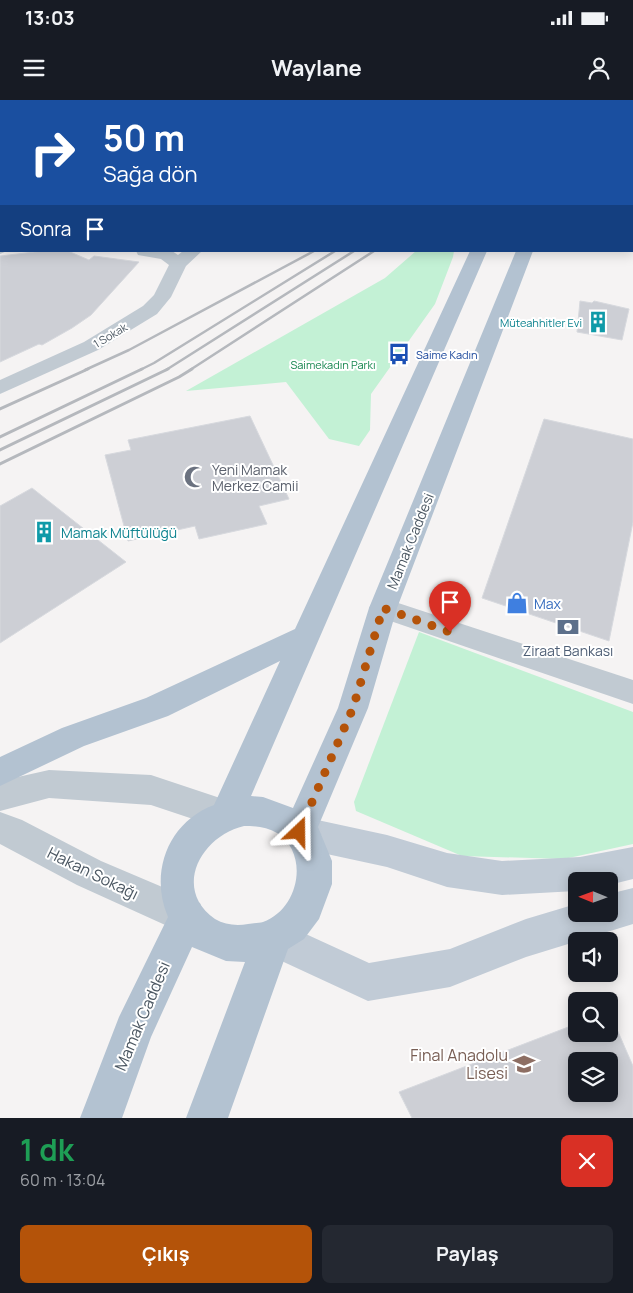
<!DOCTYPE html>
<html lang="tr">
<meta charset="utf-8">
<style>
:root{--surface:#171b24;--page:#242831;--text:#f1f3f6;--muted:#9ea1a6;--accent:#b45309}
body{margin:0;font-family:Manrope,sans-serif;background:var(--page);color:var(--text);height:100vh;display:flex;flex-direction:column;font-size:19px;white-space:nowrap}
*{box-sizing:border-box;margin:0}
p{font-size:16px;color:var(--muted)}
.icon{flex:none;width:28px;height:28px;fill:none;stroke:currentColor;stroke-width:2;stroke-linecap:round;stroke-linejoin:round}
.map{position:relative;height:1018px;overflow:hidden}
.panel{display:flex;flex-direction:column;background:var(--surface);flex:1}
.panel>*{flex:none}
.hud{position:absolute;left:0px;top:0px;width:634px;height:152px;box-shadow:0 2px 12px #0003;background:#1a4fa0;color:#fff;overflow:hidden}
.needle{width:32px;rotate:271deg}
.buttons{position:absolute;left:568px;top:772px;display:grid;gap:10px}
.buttons a{display:grid;place-items:center;width:50px;height:50px;border-radius:8px;background:var(--surface);box-shadow:0 2px 12px #0003;font-size:25px}
.pin{position:absolute;display:grid;place-items:center;width:42px;height:42px;color:#fff;margin:-51px -21px;border-radius:50% 50% 50% 0;rotate:-45deg;box-shadow:0 0 5px #0007}
.pin .icon{rotate:45deg}
.me{position:absolute;width:55px;margin:-28px;rotate:23deg;stroke-linejoin:round;filter:drop-shadow(0 0 4px #0008)}
.turn{display:flex;align-items:center;gap:18px;height:105px;padding:0 20px;font-size:22px}
.turn .icon{width:65px;height:65px;stroke-width:2.5}
.turn b{display:block;font-size:35px;line-height:42px}
.then{display:flex;align-items:center;height:48px;padding:0 20px;background:#0003;gap:10px;font-size:19px}
.round{display:grid;place-items:center;flex:none;width:52px;height:52px;border-radius:8px;background:var(--page)}
.summary{display:flex;align-items:center;justify-content:space-between;height:85px;padding:0 20px}
h1{font-size:30px;font-weight:700;line-height:38px;color:#1e9e55}
.cta{display:flex;gap:10px;margin-top:auto;padding:10px 20px}
.cta a{flex:1;height:58px;border-radius:8px;background:var(--accent);color:#fff;font-size:20px;font-weight:700;line-height:58px;text-align:center}
.cta a+a{background:var(--page);color:var(--text)}
.status{display:flex;justify-content:space-between;align-items:center;height:35px;padding:0 25px;background:var(--surface);direction:ltr}
.status svg{height:14px;fill:currentColor}
header{display:flex;justify-content:space-between;align-items:center;height:65px;padding:0 20px;background:var(--surface);font-size:22px;font-weight:700}
.map>svg:first-child{display:block}
.education{fill:#e6e4e5}
.green{fill:#c3f1d5}
.lines{fill:none;stroke-linecap:round;stroke-linejoin:round}
.river{fill:#90daee;fill-rule:evenodd}
.building{fill:#cdcfd5;stroke:#d7d9de;fill-rule:evenodd}
.street{fill:#c1cad2;fill-rule:evenodd}
.secondary{fill:#c1cbd6;fill-rule:evenodd}
.primary{fill:#b3c2d1;fill-rule:evenodd}
.rail-far1{stroke:#b5b8bd;stroke-width:2.5}
.rail{stroke:#b5b8bd;stroke-width:3}
.route{stroke:#b45309;stroke-width:9;stroke-dasharray:0 16.2}
.labels{text-anchor:middle;dominant-baseline:central;stroke-width:4;stroke-linejoin:round;paint-order:stroke}
.far-culture-label{font-size:11px;fill:#0d838f;stroke:#fff;text-anchor:end}
.far-street-label{font-size:11px;fill:#4a5661;stroke:#fff}
.far-transit-label{font-size:11px;fill:#164399;stroke:#fff;text-anchor:start}
.far-park-label{font-size:11px;fill:#17864f;stroke:#fff}
.worship-label{font-size:14px;fill:#5b616d;stroke:#fff;text-anchor:start}
.culture-label{font-size:14px;fill:#0d838f;stroke:#fff;text-anchor:start}
.street-label{font-size:14px;fill:#4a5661;stroke:#fff}
.shop-label{font-size:14px;fill:#366cbe;stroke:#fff;text-anchor:start}
.service-label{font-size:14px;fill:#4e5e75;stroke:#fff}
.near-street-label{font-size:16px;fill:#4a5661;stroke:#fff}
.near-education-label{font-size:16px;fill:#785e54;stroke:#fff;text-anchor:end}
</style>
<div class="status"><b>13:03</b><svg viewBox="0 0 49 12"><path d="M0 12V9h3v3zM5 12V6h3v6zM10 12V3h3v9zM15 12V0h3v12zM26 1h20v11H26zM47 4h2v5h-2z"/></svg></div>
<header><svg class="icon" aria-label="menu" viewBox="0 0 24 24"><path d="M4 6h16M4 12h16M4 18h16"/></svg>Waylane<svg class="icon" aria-label="person" viewBox="0 0 24 24"><circle cx="12" cy="8" r="4"/><path d="M4 21q1-7 8-7t8 7"/></svg></header>
<div class="map">
<svg width="633" height="1018" viewBox="0 0 633 1018">
<rect width="100%" height="100%" fill="#f5f3f3"/>
<path class="education" d="M 224,0 L 451,0 L 222,1 Z"/>
<g class="green">
<path d="M 416,151 L 454,151 L 453,157 L 435,204 L 371,294 L 370,330 L 359,346 L 329,339 L 286,282 L 186,291 L 385,178 Z"/>
<path d="M 419,532 L 633,612 L 633,744 L 564,759 L 462,756 L 356,711 L 354,702 Z"/>
</g>
<g class="lines">
<rect class="river" x="632" y="102" width="1" height="24"/>
</g>
<g class="building">
<path d="M 43,151 L 68,151 L 89,160 L 94,156 L 139,162 L 91,215 L 72,228 L 42,245 L 39,244 L 0,262 L 0,156 Z"/>
<path d="M 580,201 L 592,203 L 594,201 L 629,209 L 622,240 L 577,232 Z"/>
<path d="M 250,316 L 289,399 L 259,406 L 267,424 L 199,439 L 195,426 L 128,441 L 105,355 L 131,350 L 128,340 Z"/>
<path d="M 544,319 L 633,339 L 633,422 L 609,541 L 482,498 Z"/>
<path d="M 32,388 L 126,462 L 0,543 L 0,406 Z"/>
<path d="M 609,911 L 633,966 L 633,1018 L 412,1018 L 399,992 L 576,924 L 576,934 L 609,934 ZM 576,961 L 609,961 L 609,994 L 576,994 Z"/>
</g>
<g class="lines">
<g class="street">
<rect x="0" y="124" width="1" height="10"/>
<rect x="632" y="134" width="1" height="10"/>
<path d="M 0,143 L 1,151 L 7,151 L 0,154 Z"/>
<path d="M 136,151 L 172,151 L 178,155 L 183,151 L 202,151 L 186,166 L 171,197 L 157,214 L 98,250 L 0,294 L 0,280 L 84,242 L 143,206 L 154,195 L 169,165 L 161,159 L 138,155 Z"/>
<path d="M 383,498 L 633,580 L 633,604 L 373,515 L 369,508 L 373,501 Z"/>
<path d="M 49,670 L 151,675 L 238,704 L 243,715 L 238,726 L 226,730 L 151,705 L 49,698 L 0,711 L 0,681 Z"/>
<path d="M 0,712 L 22,720 L 101,761 L 200,803 L 205,816 L 200,829 L 187,834 L 174,829 L 77,785 L 0,744 Z"/>
</g>
<g class="secondary">
<rect x="0" y="47" width="1" height="8"/>
<path d="M 299,716 L 387,735 L 447,753 L 502,761 L 580,757 L 633,747 L 633,779 L 609,785 L 609,781 L 576,781 L 576,791 L 502,795 L 447,787 L 387,767 L 299,748 L 287,743 L 282,732 L 287,721 Z"/>
<path d="M 633,788 L 633,824 L 526,857 L 450,887 L 368,901 L 260,851 L 254,838 L 260,825 L 273,819 L 369,863 L 450,849 L 526,819 L 576,804 L 576,814 L 609,814 L 609,794 Z"/>
</g>
<g class="primary">
<rect x="597" y="0" width="12" height="1"/>
<path d="M 470,151 L 487,151 L 251,696 L 263,697 L 293,708 L 338,608 L 369,508 L 516,151 L 533,151 L 397,508 L 368,608 L 318,727 L 332,761 L 332,784 L 319,819 L 304,839 L 288,849 L 228,1018 L 186,1018 L 245,862 L 226,861 L 192,847 L 151,937 L 122,1018 L 80,1018 L 119,917 L 168,817 C 149,773 168,722 214,705 L 280,561 L 168,616 L 84,646 L 0,686 L 0,657 L 62,628 L 146,598 L 295,529 ZM 244,726 C 255,726 267,727 277,733 C 310,754 299,809 263,822 C 259,823 253,823 248,824 C 237,826 225,825 215,819 C 172,789 201,736 244,726 Z"/>
</g>
<g class="rail-far1">
<path d="M 85,270 L 129,250 L 314,151"/>
<path d="M 140,270 L 154,263 L 335,151"/>
<path d="M 166,270 L 354,151"/>
<path d="M 190,270 L 374,151"/>
</g>
<g class="rail">
<path d="M 0,309 L 88,269"/>
<path d="M 0,337 L 142,269"/>
<path d="M 0,350 L 168,269"/>
<path d="M 0,364 L 179,277 L 192,269"/>
</g>
</g>
<g class="lines">
<path class="route" d="M 299,732 L 353,608 L 383,508 L 450,532"/>
</g>
<defs>
<g id="building-bare" transform="scale(1.725)"><path d="M-4-6H4V6H1V3H-1V6H-4ZM-2.5-4.3h1.7v1.8h-1.7ZM.8-4.3h1.7v1.8H.8ZM-2.5-1h1.7V.8h-1.7ZM.8-1h1.7V.8H.8Z" fill="#0f9aa8" stroke="#fff" stroke-width="2.5" paint-order="stroke"/></g>
<g id="bus-bare" transform="scale(1.725)"><path d="M-5-6H5V4H4V6H2V4H-2V6H-4V4H-5ZM-3.5-4V0h7V-4ZM-3.5 1.2v1.5H-2V1.2ZM2 1.2v1.5H3.5V1.2Z" fill="#1a4fb4" stroke="#fff" stroke-width="2.5" paint-order="stroke"/></g>
<g id="mosque-bare" transform="scale(1.725)"><path d="M3.5-4.9A6 6 0 1 0 3.5 4.9A5 5 0 1 1 3.5-4.9Z" fill="#6b7280" stroke="#fff" stroke-width="2.5" paint-order="stroke"/></g>
<g id="shop-bare" transform="scale(1.725)"><path d="M-5-2.5h2.3a2.7 3.5 0 0 1 5.4 0H5L5.5 6h-11ZM-1.5-2.5h3a1.5 2.3 0 0 0-3 0Z" fill="#3f7fe0" stroke="#fff" stroke-width="2.5" paint-order="stroke"/></g>
<g id="bank-bare" transform="scale(1.725)"><path d="M-6-4H6V4H-6ZM0-2.3a2.3 2.3 0 1 0 0 4.6a2.3 2.3 0 1 0 0-4.6Z" fill="#5c6f8a" stroke="#fff" stroke-width="2.5" paint-order="stroke"/></g>
<g id="school-bare" transform="scale(1.725)"><path d="M0-5L7-2L0 1L-7-2ZM-4 1L0 2.5L4 1V4Q0 6-4 4Z" fill="#8d6e63" stroke="#fff" stroke-width="2.5" paint-order="stroke"/></g>
</defs>
<g fill-rule="evenodd">
<use href="#building-bare" x="598" y="222"/>
<use href="#bus-bare" x="399" y="254"/>
<use href="#mosque-bare" x="195" y="377"/>
<use href="#building-bare" x="44" y="432"/>
<use href="#shop-bare" x="517" y="503"/>
<use href="#bank-bare" x="568" y="527"/>
<use href="#school-bare" x="524" y="964"/>
</g>
<g class="labels">
<g class="far-culture-label">
<text x="582" y="222">Müteahhitler Evi</text>
</g>
<g class="far-street-label">
<text transform="translate(110 235) rotate(-31)">1 Sokak</text>
</g>
<g class="far-transit-label">
<text x="416" y="254">Saime Kadın</text>
</g>
<g class="far-park-label">
<text x="333" y="264">Saimekadın Parkı</text>
</g>
<g class="worship-label">
<text x="212" y="369">Yeni Mamak<tspan x="212" dy="16">Merkez Camii</tspan></text>
</g>
<g class="culture-label">
<text x="61" y="432">Mamak Müftülüğü</text>
</g>
<g class="street-label">
<text transform="translate(410 441) rotate(-68)">Mamak Caddesi</text>
</g>
<g class="shop-label">
<text x="534" y="503">Max</text>
</g>
<g class="service-label">
<text x="568" y="550">Ziraat Bankası</text>
</g>
<g class="near-street-label">
<text transform="translate(93 773) rotate(26)">Hakan Sokağı</text>
<text transform="translate(142 916) rotate(-67)">Mamak Caddesi</text>
</g>
<g class="near-education-label">
<text x="508" y="955">Final Anadolu<tspan x="508" dy="18">Lisesi</tspan></text>
</g>
</g>
</svg>
<div class="buttons">
<a><svg class="needle" viewBox="-14 -14 28 28"><path d="M0-13l5 13h-10z" fill="#e53935"/><path d="M0 13l5-13h-10z" fill="#9ea1a6"/></svg></a>
<a><svg class="icon" aria-label="sound" viewBox="0 0 24 24"><path d="M4 9h4l5-4v14l-5-4H4zM17 9q2 3 0 6"/></svg></a>
<a><svg class="icon" aria-label="search" viewBox="0 0 24 24"><circle cx="10" cy="10" r="6"/><path d="M15 15l6 6"/></svg></a>
<a><svg class="icon" aria-label="layers" viewBox="0 0 24 24"><path d="M12 4l9 5-9 5-9-5zM3 14l9 5 9-5"/></svg></a>
</div>
<div class="pin" style="left:450px;top:532px;background:#d93025"><svg class="icon" aria-label="arrive" viewBox="0 0 24 24"><path d="M6 21V4h12l-3 4 3 4H6"/></svg></div>
<svg class="me" style="left:299px;top:732px" viewBox="-20 -20 40 40"><path d="M0-17L14 15 0 8-14 15z" fill="#b45309" stroke="#fff" stroke-width="4"/></svg>
<div class="hud">
<div class="turn"><svg class="icon" aria-label="right" viewBox="0 0 24 24"><path d="M7 20v-9h11M14 6l5 5-5 5"/></svg><div><b>50 m</b>Sağa dön</div></div>
<div class="then">Sonra<svg class="icon" aria-label="arrive" viewBox="0 0 24 24"><path d="M6 21V4h12l-3 4 3 4H6"/></svg></div>
</div>
</div>
<section class="panel">
<div class="summary"><div><h1>1 dk</h1><p>60 m · 13:04</p></div><a class="round" style="background:#d93025;color:#fff"><svg class="icon" aria-label="close" viewBox="0 0 24 24"><path d="M6 6l12 12M18 6L6 18"/></svg></a></div>
<div class="cta"><a>Çıkış</a><a>Paylaş</a></div>
</section>
